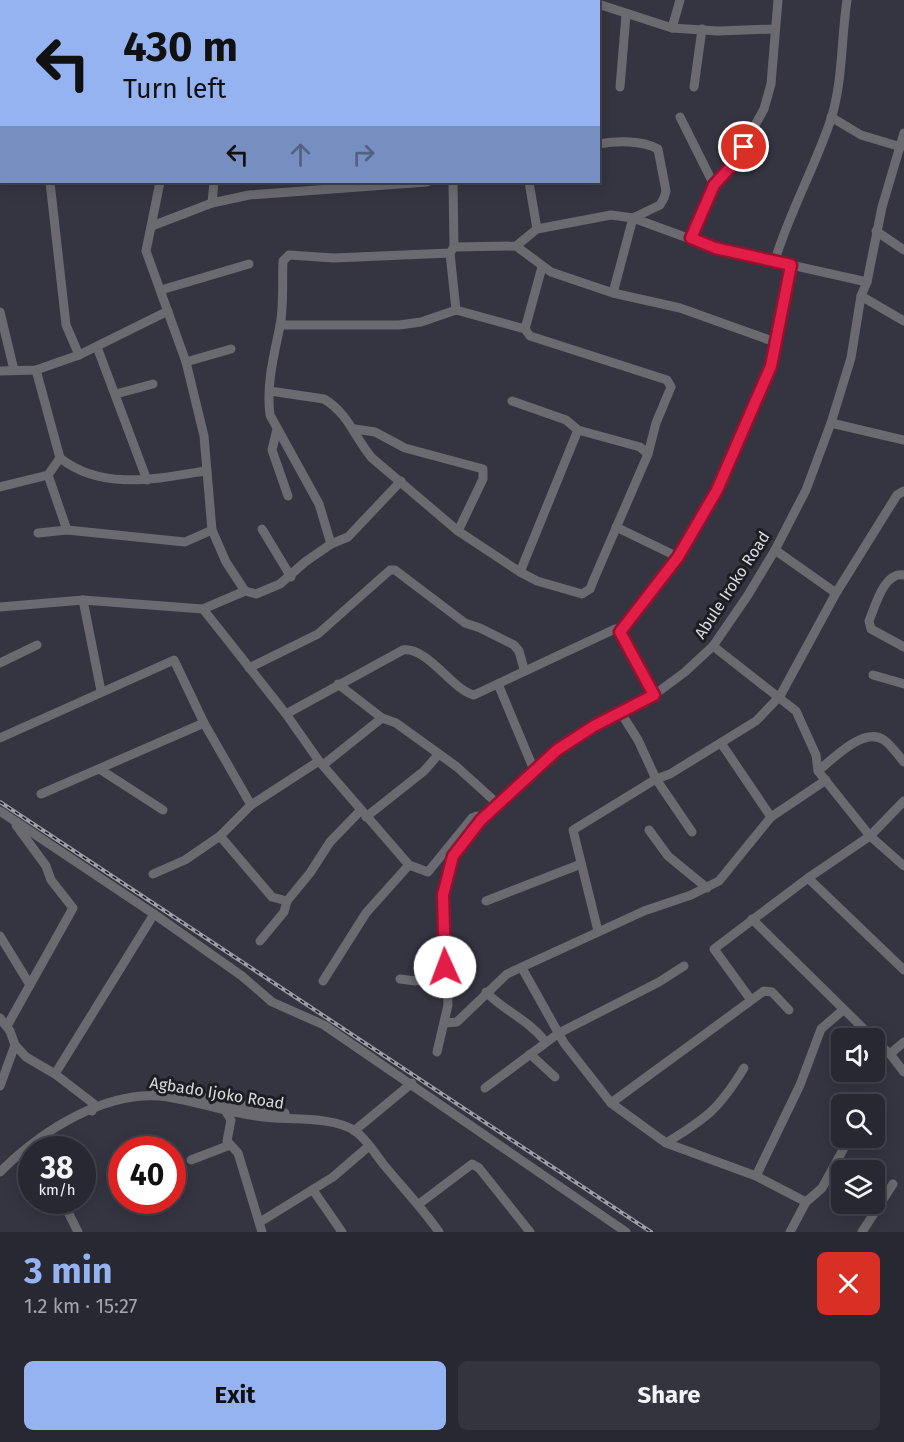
<!DOCTYPE html>
<meta charset="utf-8">
<style>
:root{--surface:#272831;--page:#33343d;--text:#f1f3f6;--muted:#a4a6ab;--line:#43444d;--accent:#95b2f1}
body{margin:0;font-family:"Fira Sans",sans-serif;background:var(--page);color:var(--text);height:100vh;display:flex;flex-direction:column;font-size:22px;white-space:nowrap}
*{box-sizing:border-box;margin:0}
p{font-size:20px;color:var(--muted)}
.icon{flex:none;width:33px;height:33px;fill:none;stroke:currentColor;stroke-width:2;stroke-linecap:round;stroke-linejoin:round}
.map{position:relative;height:1232px;overflow:hidden}
.sheet{display:flex;flex-direction:column;background:var(--surface);flex:1}
.sheet>*{flex:none}
.hud{position:absolute;left:0px;top:0px;width:600px;height:183px;box-shadow:0 3px 15px #0003,0 0 0 2px var(--line);background:#95b2f1;color:#111;overflow:hidden}
.tools{position:absolute;left:831px;top:1028px;display:grid;gap:12px}
.tools a{display:grid;place-items:center;width:54px;height:54px;border-radius:9px;background:var(--surface);box-shadow:0 3px 15px #0003,0 0 0 2px var(--line);font-size:30px}
.speed{position:absolute;left:18px;top:1136px;display:flex;gap:12px;font-size:30px;font-weight:700;text-align:center}
.speed>*{display:grid;place-content:center;width:78px;height:78px;border-radius:50%;background:var(--surface);box-shadow:0 3px 15px #0003,0 0 0 2px var(--line);line-height:1}
.speed small{font-size:15px;font-weight:400}
.speed .limit{border:9px solid #d22;background:#fff;color:#111}
.pin{position:absolute;display:grid;place-items:center;width:51px;height:51px;color:#fff;margin:-26px;border:3px solid #fff;border-radius:50%;box-shadow:0 2px 6px #0007}
.me{position:absolute;width:66px;margin:-33px;rotate:358deg;stroke-linejoin:round;filter:drop-shadow(0 0 4px #0008)}
.turn{display:flex;align-items:center;gap:21px;height:126px;padding:0 24px;font-size:27px}
.turn .icon{width:78px;height:78px;stroke-width:2.5}
.turn b{display:block;font-size:42px;line-height:51px}
.lanes{display:flex;align-items:center;height:57px;padding:0 24px;background:#0003;justify-content:center;gap:30px;direction:ltr}
.lanes .off{opacity:.35}
.round{display:grid;place-items:center;flex:none;width:63px;height:63px;border-radius:9px;background:var(--page)}
.head{display:flex;align-items:center;justify-content:space-between;height:102px;padding:0 24px}
h1{font-size:36px;font-weight:700;line-height:45px;color:var(--accent)}
.button{display:flex;gap:12px;margin-top:auto;padding:12px 24px}
.button a{flex:1;height:69px;border-radius:9px;background:var(--accent);color:#111;font-size:24px;font-weight:700;line-height:69px;text-align:center}
.button a+a{background:var(--page);color:var(--text)}
.map>svg:first-child{display:block}
.lines{fill:none;stroke-linecap:round;stroke-linejoin:round}
.minor{stroke:#6a6a70;stroke-width:9}
.rail-casing{stroke:#9d9ea7;stroke-width:4}
.rail{stroke:#1d1d23;stroke-width:1.5;stroke-dasharray:4.5;stroke-linecap:butt}
.route-casing{stroke:#92132f;stroke-width:15}
.route{stroke:#e11d48;stroke-width:10}
.labels{text-anchor:middle;dominant-baseline:central;stroke-width:6;stroke-linejoin:round;paint-order:stroke}
.street-label{font-size:16px;fill:#dadbe2;stroke:#1d1d23}
</style>
<div class="map">
<svg width="904" height="1232" viewBox="0 0 904 1232">
<rect width="100%" height="100%" fill="#343541"/>
<g class="lines">
<g class="minor">
<path d="M 186,0 L 186,2"/>
<path d="M 255,0 L 255,2"/>
<path d="M 404,0 L 404,2"/>
<path d="M 476,0 L 476,2"/>
<path d="M 588,0 L 592,2"/>
<path d="M 564,2 L 564,0"/>
<path d="M 598,4 L 672,28 L 718,31 L 774,29"/>
<path d="M 0,10 L 2,11"/>
<path d="M 672,28 L 680,0"/>
<path d="M 620,87 L 626,15"/>
<path d="M 694,87 L 702,29"/>
<path d="M 0,99 L 2,99"/>
<path d="M 680,117 L 714,185"/>
<path d="M 831,117 L 861,135 L 901,147"/>
<path d="M 598,144 C 616,141 642,140 658,149 L 666,191 L 664,198 L 660,205 L 633,218 L 613,293"/>
<path d="M 50,182 L 66,325 L 79,355"/>
<path d="M 160,182 L 146,251 L 186,362 L 204,436 L 212,530 L 226,562 L 245,591"/>
<path d="M 453,182 L 454,247"/>
<path d="M 529,182 L 537,229"/>
<path d="M 212,203 L 214,182"/>
<path d="M 152,226 L 212,203 L 249,195 L 427,182"/>
<path d="M 876,231 L 904,250"/>
<path d="M 691,238 L 714,185 L 735,162 L 764,109 L 771,84 L 778,0"/>
<path d="M 516,246 L 551,272 L 613,293 L 680,308 L 775,342"/>
<path d="M 450,253 L 456,310"/>
<path d="M 775,260 C 790,211 815,167 831,119 C 843,81 841,39 847,0"/>
<path d="M 161,290 L 249,264"/>
<path d="M 861,296 L 904,321"/>
<path d="M 0,312 L 14,370"/>
<path d="M 525,329 L 542,267"/>
<path d="M 97,347 L 147,480"/>
<path d="M 186,362 L 231,349"/>
<path d="M 36,370 L 60,458"/>
<path d="M 0,371 L 36,370 L 79,355 L 168,311"/>
<path d="M 270,391 L 324,399 C 348,413 355,438 372,458 L 458,531 L 520,572 L 537,581 L 582,594 L 590,589 L 594,579 L 648,454 L 656,423 L 671,387 L 667,380 L 530,336 L 525,329 L 456,310 L 421,322 L 399,325 L 280,325"/>
<path d="M 116,394 L 153,384"/>
<path d="M 512,401 L 566,420 L 578,430 L 640,447 L 648,454"/>
<path d="M 831,423 L 904,440"/>
<path d="M 277,429 L 272,450 L 288,496"/>
<path d="M 355,429 L 375,432 L 405,448 L 483,469 L 483,479 L 458,531"/>
<path d="M 48,475 L 67,530"/>
<path d="M 0,487 L 48,475 L 60,458 C 102,491 156,479 205,471"/>
<path d="M 616,527 L 678,557"/>
<path d="M 262,529 L 291,577"/>
<path d="M 38,533 L 67,530 L 185,542 L 212,530"/>
<path d="M 331,544 L 319,504 L 270,415 C 266,385 274,355 280,326 C 284,306 282,282 283,261 L 289,255 L 334,258 L 450,253 L 454,247 L 516,246 L 537,229 L 611,215 L 633,218 L 715,248 L 867,282"/>
<path d="M 775,550 L 836,593"/>
<path d="M 520,572 L 578,430"/>
<path d="M 904,575 C 884,571 875,607 869,621 L 871,629 L 904,647"/>
<path d="M 83,600 L 101,691"/>
<path d="M 0,607 L 83,600 L 203,609 L 245,591 L 256,594 L 280,584 L 305,562 L 331,544 L 348,537 L 401,481"/>
<path d="M 203,609 L 286,714 L 319,761 L 409,865 L 428,872 L 472,818 L 477,816 L 481,820"/>
<path d="M 620,632 L 654,695"/>
<path d="M 713,646 L 796,711 L 816,755 L 818,771 L 870,836 L 904,866"/>
<path d="M 0,663 L 37,645"/>
<path d="M 249,668 L 318,634 L 390,570 L 395,570 L 465,623 L 480,628 L 514,645 L 519,651 L 524,669"/>
<path d="M 873,675 L 904,684"/>
<path d="M 338,684 L 382,718 L 396,723 L 457,767 L 499,805"/>
<path d="M 498,684 L 534,770"/>
<path d="M 621,713 L 638,740 L 656,779 L 692,832"/>
<path d="M 286,714 L 403,650 C 428,647 452,690 474,695 L 615,629 L 619,629 L 620,632 L 678,557 L 718,491 L 771,367 L 791,265"/>
<path d="M 0,738 L 174,660 L 204,723 L 251,805"/>
<path d="M 721,743 L 771,817"/>
<path d="M 323,765 L 382,718"/>
<path d="M 101,770 L 163,810"/>
<path d="M 818,771 C 833,759 864,726 884,740 C 892,746 898,755 904,762"/>
<path d="M 41,794 L 204,723"/>
<path d="M 0,811 L 154,914 L 242,976 L 272,1002 L 324,1025 L 626,1232"/>
<path d="M 366,817 L 424,771 L 438,755"/>
<path d="M 649,830 L 668,856 L 707,888"/>
<path d="M 220,836 L 272,897 L 287,901"/>
<path d="M 153,874 L 185,860 L 220,836 L 251,805 L 319,761"/>
<path d="M 808,878 L 904,970"/>
<path d="M 486,901 L 581,864"/>
<path d="M 752,919 L 873,1038"/>
<path d="M 598,931 L 573,830 L 656,779 L 670,774 L 756,721 L 780,696 L 836,593 L 897,495 L 904,491"/>
<path d="M 0,936 L 30,985"/>
<path d="M 260,941 L 284,912 L 287,901 L 310,873 L 330,842 L 360,811"/>
<path d="M 522,968 L 564,1043 L 611,1103 L 666,1143 L 756,1176 L 806,1202"/>
<path d="M 400,979 L 416,981 L 445,967"/>
<path d="M 323,981 L 366,913 L 409,865"/>
<path d="M 486,992 C 504,1011 526,1018 545,1041"/>
<path d="M 751,1000 L 714,949 L 808,878 L 870,836 L 904,801"/>
<path d="M 0,1018 L 10,1031 L 15,1045 L 26,1057 L 55,1074 L 94,1104 L 92,1111"/>
<path d="M 445,1023 L 457,1022 L 507,974 L 644,911 L 691,895 L 719,881 L 771,817 L 826,780"/>
<path d="M 7,1026 L 73,908 L 51,880 L 46,866 L 16,825"/>
<path d="M 874,1040 L 890,1054 L 904,1042"/>
<path d="M 437,1052 L 448,1005 L 443,895 L 453,856 L 481,820 L 557,750 L 594,726 L 654,695 L 685,672 L 713,646 L 748,595 L 775,550 L 806,490 L 831,423 L 851,358 L 861,296 L 867,282 L 882,207 L 904,133"/>
<path d="M 530,1054 L 555,1077"/>
<path d="M 890,1054 L 904,1072"/>
<path d="M 55,1074 L 154,914"/>
<path d="M 0,1086 L 15,1045"/>
<path d="M 152,1088 L 285,1113"/>
<path d="M 485,1088 L 559,1033 L 659,982 L 684,966"/>
<path d="M 611,1103 L 764,991 L 772,992 L 789,1010"/>
<path d="M 840,1103 L 842,1104"/>
<path d="M 225,1110 L 231,1120 L 227,1141 L 238,1153 L 262,1232"/>
<path d="M 354,1131 L 412,1083"/>
<path d="M 666,1143 C 707,1118 719,1109 744,1068"/>
<path d="M 191,1160 L 230,1145"/>
<path d="M 0,1172 C 41,1131 107,1088 168,1097 C 198,1102 226,1112 256,1116 C 284,1121 331,1115 355,1131 C 367,1139 375,1154 384,1165 C 403,1188 422,1208 439,1232"/>
<path d="M 756,1176 L 800,1085 L 821,1029 L 843,1010"/>
<path d="M 313,1190 L 342,1232"/>
<path d="M 62,1200 L 78,1232"/>
<path d="M 419,1204 L 472,1164 L 479,1168 L 530,1232"/>
<path d="M 260,1222 L 333,1177 L 369,1146"/>
<path d="M 790,1232 L 806,1202 L 822,1188 L 850,1137"/>
<path d="M 862,1232 L 893,1184"/>
</g>
<g class="rail-casing">
<path id="rail" d="M 0,802 L 651,1232"/>
</g>
<use href="#rail" class="rail"/>
</g>
<g class="lines">
<g class="route-casing">
<path id="route" d="M 445,967 L 443,895 L 453,856 L 481,820 L 557,750 L 594,726 L 654,695 L 620,632 L 678,557 L 717,490 L 771,366 L 791,265 L 715,248 L 691,238 L 714,185 L 735,162 L 744,147"/>
</g>
<use href="#route" class="route"/>
</g>
<g class="labels">
<g class="street-label">
<text transform="translate(732 585) rotate(-57)">Abule Iroko Road</text>
<text transform="translate(217 1093) rotate(9)">Agbado Ijoko Road</text>
</g>
</g>
</svg>
<div class="tools">
<a><svg class="icon" aria-label="sound" viewBox="0 0 24 24"><path d="M4 9h4l5-4v14l-5-4H4zM17 9q2 3 0 6"/></svg></a>
<a><svg class="icon" aria-label="search" viewBox="0 0 24 24"><circle cx="10" cy="10" r="6"/><path d="M15 15l6 6"/></svg></a>
<a><svg class="icon" aria-label="layers" viewBox="0 0 24 24"><path d="M12 4l9 5-9 5-9-5zM3 14l9 5 9-5"/></svg></a>
</div>
<div class="speed"><div>38<small>km/h</small></div><div class="limit">40</div></div>
<div class="pin" style="left:744px;top:147px;background:#d93025"><svg class="icon" aria-label="arrive" viewBox="0 0 24 24"><path d="M6 21V4h12l-3 4 3 4H6"/></svg></div>
<svg class="me" style="left:445px;top:967px" viewBox="-20 -20 40 40"><circle r="19" fill="#fff"/><path d="M0-13L10 11 0 6-10 11z" fill="#e11d48"/></svg>
<div class="hud">
<div class="turn"><svg class="icon" aria-label="left" viewBox="0 0 24 24"><path d="M17 20v-9H6M10 6l-5 5 5 5"/></svg><div><b>430 m</b>Turn left</div></div>
<div class="lanes"><svg class="icon" aria-label="left" viewBox="0 0 24 24"><path d="M17 20v-9H6M10 6l-5 5 5 5"/></svg><svg class="icon off" aria-label="ahead" viewBox="0 0 24 24"><path d="M12 20V5M6 11l6-6 6 6"/></svg><svg class="icon off" aria-label="right" viewBox="0 0 24 24"><path d="M7 20v-9h11M14 6l5 5-5 5"/></svg></div>
</div>
</div>
<section class="sheet">
<div class="head"><div><h1>3 min</h1><p>1.2 km · 15:27</p></div><a class="round" style="background:#d93025;color:#fff"><svg class="icon" aria-label="close" viewBox="0 0 24 24"><path d="M6 6l12 12M18 6L6 18"/></svg></a></div>
<div class="button"><a>Exit</a><a>Share</a></div>
</section>
